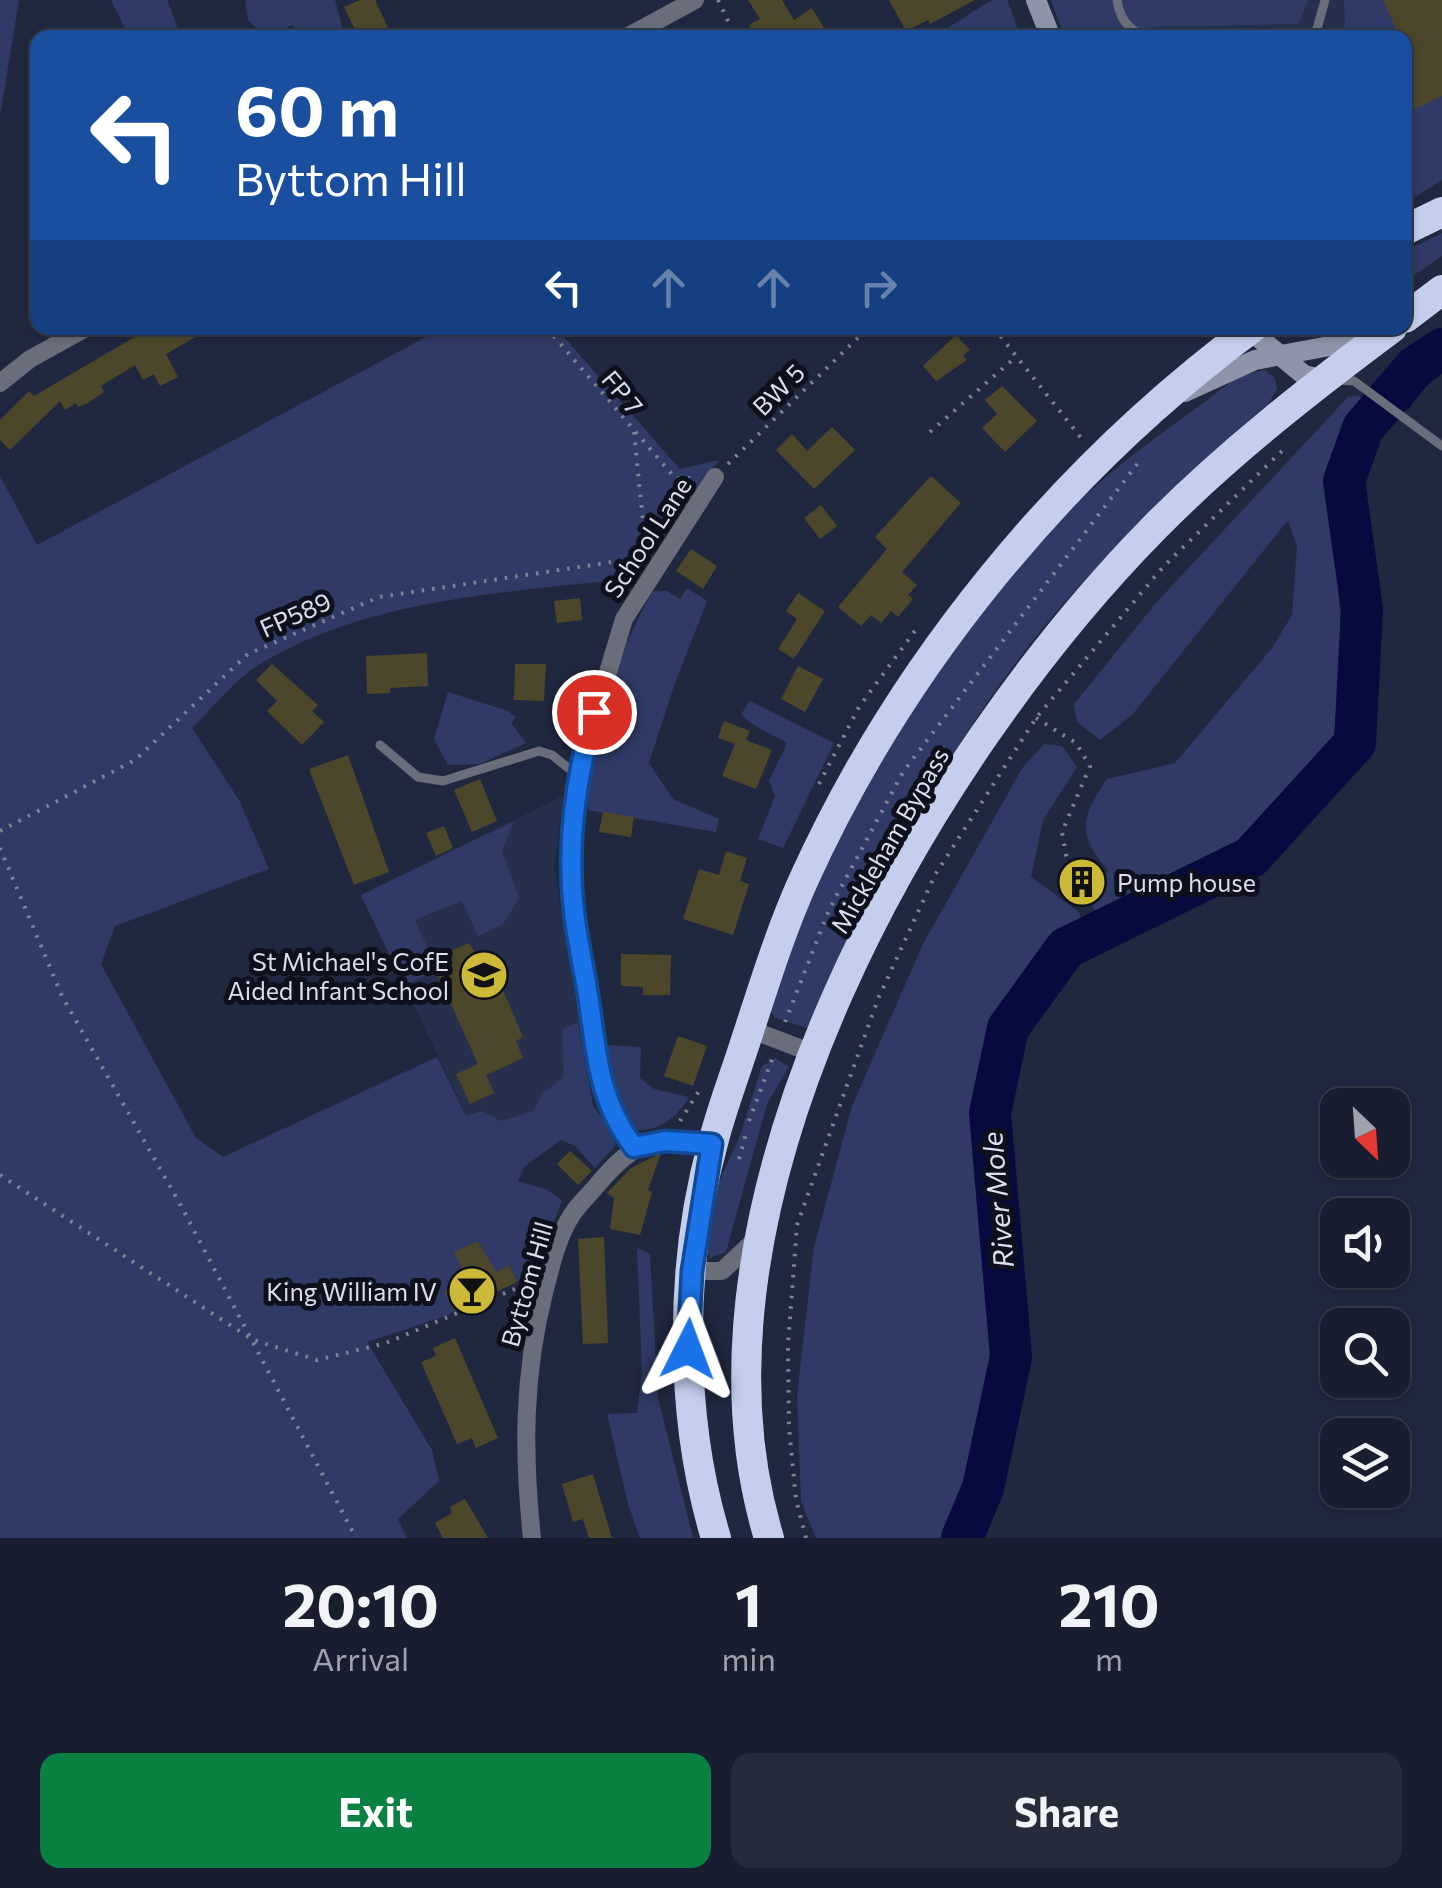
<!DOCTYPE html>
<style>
:root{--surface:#181e2f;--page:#252b3b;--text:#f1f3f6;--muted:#9fa2aa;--line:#363c4b;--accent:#0b8043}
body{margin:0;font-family:Commissioner,sans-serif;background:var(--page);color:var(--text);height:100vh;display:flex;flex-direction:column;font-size:38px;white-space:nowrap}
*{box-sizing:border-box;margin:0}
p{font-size:32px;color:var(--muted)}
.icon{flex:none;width:55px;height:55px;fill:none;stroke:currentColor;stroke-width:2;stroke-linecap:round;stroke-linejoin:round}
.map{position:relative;height:1538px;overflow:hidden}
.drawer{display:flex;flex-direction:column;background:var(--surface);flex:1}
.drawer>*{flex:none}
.guide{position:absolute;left:30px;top:30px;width:1382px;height:305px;border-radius:20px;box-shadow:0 2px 8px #0004,0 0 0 2px var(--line);background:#1a4fa0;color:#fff;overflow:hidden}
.needle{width:65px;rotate:155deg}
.tools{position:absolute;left:1320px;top:1088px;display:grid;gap:20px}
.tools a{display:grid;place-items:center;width:90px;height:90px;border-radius:20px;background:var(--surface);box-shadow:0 2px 8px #0004,0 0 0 2px var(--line);font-size:50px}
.pin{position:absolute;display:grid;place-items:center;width:85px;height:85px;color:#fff;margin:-42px;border:5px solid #fff;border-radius:50%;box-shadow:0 2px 10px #0007}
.me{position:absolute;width:110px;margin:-55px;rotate:3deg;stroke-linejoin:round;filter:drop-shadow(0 0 8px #0008)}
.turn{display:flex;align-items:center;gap:35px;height:210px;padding:0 40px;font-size:45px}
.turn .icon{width:130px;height:130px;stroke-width:2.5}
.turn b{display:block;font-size:70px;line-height:85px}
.lanes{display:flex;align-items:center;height:95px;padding:0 40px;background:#0003;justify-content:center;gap:50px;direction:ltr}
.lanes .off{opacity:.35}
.eta{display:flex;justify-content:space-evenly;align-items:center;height:170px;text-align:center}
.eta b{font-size:60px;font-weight:700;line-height:70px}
.button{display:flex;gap:20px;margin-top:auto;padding:20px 40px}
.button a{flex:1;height:115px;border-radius:20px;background:var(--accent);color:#fff;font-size:40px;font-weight:700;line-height:115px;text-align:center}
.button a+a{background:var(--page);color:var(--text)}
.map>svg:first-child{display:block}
.built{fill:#26304d}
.green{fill:#2f3b66}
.water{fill:#060a3f}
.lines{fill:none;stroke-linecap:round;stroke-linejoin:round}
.river{stroke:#060a3f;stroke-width:42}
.building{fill:#4c472b}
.path{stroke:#7d8497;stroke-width:4;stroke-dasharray:2.5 8;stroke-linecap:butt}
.lane{stroke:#696e7a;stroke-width:9}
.street{stroke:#696e7a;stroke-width:18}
.secondary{stroke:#8e95a8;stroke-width:20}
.highway{stroke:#c4cfed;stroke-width:30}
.route-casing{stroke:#114b97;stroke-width:25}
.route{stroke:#1a73e8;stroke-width:18}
.labels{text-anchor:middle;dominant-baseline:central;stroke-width:10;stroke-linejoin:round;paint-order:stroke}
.street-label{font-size:25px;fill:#d9dfee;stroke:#0e111b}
.poi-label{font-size:25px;fill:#d9dfee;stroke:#0e111b;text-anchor:end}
.water-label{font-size:28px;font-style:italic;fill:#dbe1f3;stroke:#0e111b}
</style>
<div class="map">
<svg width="1442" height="1538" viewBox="0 0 1442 1538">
<rect width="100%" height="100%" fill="#20283f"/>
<g class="built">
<path d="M 1051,0 L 1442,0 L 1405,38 L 1065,37 Z"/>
<path d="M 563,796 L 554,868 L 593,1106 L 486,1156 L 361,895 Z"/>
</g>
<g class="green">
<path d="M 0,0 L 19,0 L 0,116 Z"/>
<path d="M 111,0 L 167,0 L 181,37 L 129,37 Z"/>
<path d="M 245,0 L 335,0 L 345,37 L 302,37 L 292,25 L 266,37 L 248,20 Z"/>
<path d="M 992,0 L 1007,0 L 1020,35 L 933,37 Z"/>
<path d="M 1051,0 L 1308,0 L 1298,24 L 1156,27 L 1145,37 L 1065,38 Z"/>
<path d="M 1344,0 L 1442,0 L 1442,180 L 1405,203 L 1405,38 L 1336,38 L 1345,25 Z"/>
<path d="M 1442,233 L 1442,256 L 1405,281 L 1405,251 Z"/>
<path d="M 443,328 L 556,328 L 680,469 L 719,460 L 633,578 C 506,593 372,597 260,664 C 235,679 213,708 192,728 L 239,800 L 269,869 L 115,926 L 101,964 L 196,1138 L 223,1157 L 437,1057 L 466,1116 L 482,1111 L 501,1121 L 534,1111 L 542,1094 L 564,1077 L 562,1030 L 578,1022 L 593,1106 L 613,1132 L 615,1146 L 595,1168 L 575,1146 L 561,1140 L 524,1167 L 518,1181 L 548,1190 L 562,1201 L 534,1274 L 443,1317 L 367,1342 L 432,1450 L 439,1481 L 398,1519 L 407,1538 L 0,1538 L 0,476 L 37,545 Z"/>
<path d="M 1264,370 L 1275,378 L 1277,389 L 1269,403 C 1194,469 1122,536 1057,611 C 951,736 876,882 812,1030 L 774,1017 L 767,1004 C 842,814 943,620 1099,483 C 1142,445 1192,413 1237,377 Z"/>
<path d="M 1359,396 L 1367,402 L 1329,465 L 1342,640 L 1334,737 L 1236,848 L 1098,917 L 1090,902 L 1108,870 C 1076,834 1081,817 1107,779 L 1175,763 L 1272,648 L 1292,615 L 1297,547 L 1288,520 L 1132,715 L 1100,740 L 1077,722 L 1074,704 L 1156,603 L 1348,397 Z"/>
<path d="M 687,588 L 707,601 L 675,683 L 649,763 L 673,799 L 719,819 L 716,832 L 588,810 C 588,733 616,657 653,591 L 667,591 L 680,599 Z"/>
<path d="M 448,692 L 508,711 L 516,717 L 511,723 L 526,743 L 480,764 L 448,765 L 434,739 Z"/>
<path d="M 750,701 L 834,743 L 783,848 L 758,839 L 775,796 L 769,781 L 787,743 L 750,723 L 741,714 Z"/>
<path d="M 1044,744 L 1062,746 L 1077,767 L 1043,820 L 1031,877 L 1079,912 L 1083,923 L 1049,943 L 1020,977 L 997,1027 L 975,1108 L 978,1178 L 998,1343 L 971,1474 L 945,1538 L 816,1538 L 801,1501 L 797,1395 L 814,1247 L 852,1106 L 923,944 L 1023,767 Z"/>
<path d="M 514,821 L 502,851 L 519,898 L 503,924 L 478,936 L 462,901 L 415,920 L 428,949 L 422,956 L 430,973 L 404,986 L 361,895 Z"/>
<path d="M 605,1045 L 641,1047 L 640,1078 L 654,1089 L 689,1097 C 677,1119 653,1136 628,1128 L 614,1098 Z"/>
<path d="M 776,1058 L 789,1067 L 767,1104 L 726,1252 L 710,1258 C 692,1225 725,1172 738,1140 C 747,1116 754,1090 762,1066 Z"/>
<path d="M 637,1248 L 650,1254 L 658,1398 L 693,1538 L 640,1538 L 628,1504 L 607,1414 L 637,1413 L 642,1372 Z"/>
</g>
<path class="water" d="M 1442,335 L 1442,373 L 1425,387 L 1408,410 L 1374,388 Z"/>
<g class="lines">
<path class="river" d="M 962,1538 L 983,1488 L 1011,1357 L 990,1113 L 1008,1028 L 1066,948 L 1251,857 L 1355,743 L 1362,609 L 1344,481 L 1363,428 L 1416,366 L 1442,349"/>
</g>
<g class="building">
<path d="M 360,0 L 375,0 L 393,38 L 359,38 L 344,7 Z"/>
<path d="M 748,0 L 782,0 L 794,20 L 812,8 L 824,28 L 808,38 L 756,38 L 749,25 L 760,19 Z"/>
<path d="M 889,0 L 975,0 L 930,24 L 928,20 L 906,31 Z"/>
<path d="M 1383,0 L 1442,0 L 1442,96 L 1405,114 L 1405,38 L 1400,38 Z"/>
<path d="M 150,328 L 211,328 L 166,354 L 178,377 L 160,386 L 154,374 L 143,380 L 135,365 L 101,386 L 104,392 L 88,403 L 78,407 L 76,403 L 65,410 L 60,401 L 10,450 L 0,440 L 0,420 L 29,391 L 34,396 Z"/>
<path d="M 956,335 L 970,350 L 963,356 L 967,360 L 936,381 L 923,366 Z"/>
<path d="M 1002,386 L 1037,421 L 1005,452 L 982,428 L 997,414 L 985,400 Z"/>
<path d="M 832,427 L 855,450 L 814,489 L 776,450 L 792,434 L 807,451 Z"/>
<path d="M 931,476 L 961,503 L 902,572 L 917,585 L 908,595 L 913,599 L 898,617 L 891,611 L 881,623 L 871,615 L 861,626 L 838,607 L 887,549 L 875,537 Z"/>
<path d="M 821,505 L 837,526 L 820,539 L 804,518 Z"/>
<path d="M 691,549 L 717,566 L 703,589 L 676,571 Z"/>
<path d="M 798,593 L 825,611 L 794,659 L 778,649 L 797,619 L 786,611 Z"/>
<path d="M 580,598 L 582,620 L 557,623 L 554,601 Z"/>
<path d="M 427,653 L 428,686 L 390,688 L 390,693 L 367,694 L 366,656 Z"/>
<path d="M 272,664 L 318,705 L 312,711 L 324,722 L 302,745 L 267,711 L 277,701 L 256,680 Z"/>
<path d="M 515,664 L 546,664 L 544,701 L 514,700 Z"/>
<path d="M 798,666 L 823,679 L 805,712 L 781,699 Z"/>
<path d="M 724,721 L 750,731 L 746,740 L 772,750 L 756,789 L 722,776 L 735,744 L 718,738 Z"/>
<path d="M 348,755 L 389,872 L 354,885 L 309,769 Z"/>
<path d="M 480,779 L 497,821 L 472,832 L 454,790 Z"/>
<path d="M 603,812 L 634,817 L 631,837 L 599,832 Z"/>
<path d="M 444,826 L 453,848 L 436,856 L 426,833 Z"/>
<path d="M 726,851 L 747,858 L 740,881 L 749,884 L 733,935 L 683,919 L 699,869 L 719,875 Z"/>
<path d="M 469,943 L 490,978 L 497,976 L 523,1037 L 516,1041 L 523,1058 L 486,1075 L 494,1093 L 470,1104 L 456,1074 L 478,1064 L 431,960 Z"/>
<path d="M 621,954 L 671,955 L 670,995 L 643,995 L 643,987 L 621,986 Z"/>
<path d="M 678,1036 L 707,1046 L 693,1086 L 664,1076 Z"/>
<path d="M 570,1151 L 592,1171 L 578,1185 L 557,1164 Z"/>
<path d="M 661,1153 L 648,1190 L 652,1192 L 640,1235 L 610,1229 L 614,1198 L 607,1193 L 631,1168 Z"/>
<path d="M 604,1237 L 608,1343 L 583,1344 L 578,1239 Z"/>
<path d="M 478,1241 L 496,1272 L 509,1265 L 517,1282 L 454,1311 L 444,1291 L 468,1280 L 454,1252 Z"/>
<path d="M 455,1338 L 498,1438 L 476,1448 L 472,1438 L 457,1444 L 421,1362 L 436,1356 L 433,1348 Z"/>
<path d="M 593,1474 L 604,1511 L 612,1538 L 589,1538 L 583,1519 L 573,1522 L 562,1484 Z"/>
<path d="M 465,1499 L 488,1538 L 443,1538 L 435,1523 L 452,1513 L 450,1507 Z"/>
</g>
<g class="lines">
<g class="path">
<path d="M 718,0 L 736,38"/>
<path d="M 547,328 L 675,478 L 690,478"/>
<path d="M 994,328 L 1081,438"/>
<path d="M 634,432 L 645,541 L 642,551"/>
<path d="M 930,432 L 1017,356"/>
<path d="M 728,464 L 868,328"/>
<path d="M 1036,718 L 1076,743 L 1090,766 L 1062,832 L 1068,866"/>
<path d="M 819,784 L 859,707 L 917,628"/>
<path d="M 0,831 L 135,760 L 248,654 L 379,597 L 639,558"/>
<path d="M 0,848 L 62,996 L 180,1204 L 356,1538"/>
<path d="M 785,1022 L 829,910 L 903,772 L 1141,459"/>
<path d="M 680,1121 L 699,1091"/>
<path d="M 749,1121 L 772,1059"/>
<path d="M 739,1159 L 747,1130"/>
<path d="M 0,1175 L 253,1340 L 317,1360 L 386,1343 L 524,1285"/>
<path d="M 806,1538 L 796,1500 L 789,1427 L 788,1345 L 797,1225 L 878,999 L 935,875 L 1036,718 L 1163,567 L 1285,448"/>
</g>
<g class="lane">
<path d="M 1117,0 C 1120,22 1132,35 1155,38"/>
<path d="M 1309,38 L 1317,29 L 1325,0"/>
<path d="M 1338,380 L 1354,381 L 1442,446"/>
<path d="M 380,745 L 418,777 L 443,781 L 539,751 L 552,755 L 577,775"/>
</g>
<g class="street">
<path d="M 625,38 L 695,0"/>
<path d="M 0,383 L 30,359 L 86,328"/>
<path d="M 749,1029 L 815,1054"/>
<path d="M 634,1147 L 614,1122 L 601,1080 L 574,909 L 572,838 L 577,775 L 624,619 L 715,477"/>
<path d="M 692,1271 L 722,1271 L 757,1238"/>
<path d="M 532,1538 C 523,1453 523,1376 544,1293 C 551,1266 557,1237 573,1213 C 580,1203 590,1194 598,1184 C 633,1142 656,1132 712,1144"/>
</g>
<g class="secondary">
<path d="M 1036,0 L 1051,38"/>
<path d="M 1247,328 L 1304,375 L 1325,380"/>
<path d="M 1185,392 L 1255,360 L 1372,338"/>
</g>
<g class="highway">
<path d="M 1405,230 L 1442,212"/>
<path d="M 1405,318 L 1442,290"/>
<path d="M 716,1538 C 679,1416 679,1265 713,1143 C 721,1111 733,1080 743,1049 C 762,992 779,934 804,879 C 902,663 1062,469 1252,328"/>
<path d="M 769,1538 C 667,1203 927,758 1155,527 C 1227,454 1310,389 1392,328"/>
</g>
</g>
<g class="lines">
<g class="route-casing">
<path id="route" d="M 594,712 C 576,778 566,843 574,911 C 577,941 585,972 589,1002 C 597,1056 599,1102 634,1147 L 665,1141 L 712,1144 L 692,1271 L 688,1349"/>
</g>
<use href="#route" class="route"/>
</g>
<defs>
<g id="building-disc" transform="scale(2.5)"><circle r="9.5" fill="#ccb938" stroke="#0e111b"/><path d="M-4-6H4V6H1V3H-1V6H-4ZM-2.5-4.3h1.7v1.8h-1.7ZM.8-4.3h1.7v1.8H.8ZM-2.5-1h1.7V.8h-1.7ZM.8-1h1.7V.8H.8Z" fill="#111"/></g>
<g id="school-disc" transform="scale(2.5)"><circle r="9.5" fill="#ccb938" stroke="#0e111b"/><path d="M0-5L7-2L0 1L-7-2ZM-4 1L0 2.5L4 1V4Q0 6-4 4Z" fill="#111"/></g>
<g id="bar-disc" transform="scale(2.5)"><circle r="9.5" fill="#ccb938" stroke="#0e111b"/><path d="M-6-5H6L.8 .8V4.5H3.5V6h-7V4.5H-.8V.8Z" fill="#111"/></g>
</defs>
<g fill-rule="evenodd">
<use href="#building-disc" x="1082" y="882"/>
<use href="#school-disc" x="484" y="975"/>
<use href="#bar-disc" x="472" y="1291"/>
</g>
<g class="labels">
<g class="street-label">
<text transform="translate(778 389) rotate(-45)">BW 5</text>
<text transform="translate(623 392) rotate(50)">FP 7</text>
<text transform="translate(647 537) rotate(-57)">School Lane</text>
<text transform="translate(295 614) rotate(-24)">FP589</text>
<text transform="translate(889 840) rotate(-60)">Mickleham Bypass</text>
<text transform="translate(526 1284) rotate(-74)">Byttom Hill</text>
</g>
<g class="poi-label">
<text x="1117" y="882" text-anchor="start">Pump house</text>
<text x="449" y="961">St Michael's CofE<tspan x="449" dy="29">Aided Infant School</tspan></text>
<text x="437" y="1291">King William IV</text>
</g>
<g class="water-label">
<text transform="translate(997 1200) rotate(-95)">River Mole</text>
</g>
</g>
</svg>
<div class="tools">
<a><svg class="needle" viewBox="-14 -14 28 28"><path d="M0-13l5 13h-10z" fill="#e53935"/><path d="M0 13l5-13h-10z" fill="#9fa2aa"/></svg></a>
<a><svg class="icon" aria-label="sound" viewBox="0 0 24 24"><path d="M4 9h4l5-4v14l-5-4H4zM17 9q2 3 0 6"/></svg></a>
<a><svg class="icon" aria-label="search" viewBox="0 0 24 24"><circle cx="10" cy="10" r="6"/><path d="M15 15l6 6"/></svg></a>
<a><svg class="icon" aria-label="layers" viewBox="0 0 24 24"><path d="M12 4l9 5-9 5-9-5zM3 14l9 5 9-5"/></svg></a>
</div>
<div class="pin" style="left:594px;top:712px;background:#d93025"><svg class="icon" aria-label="arrive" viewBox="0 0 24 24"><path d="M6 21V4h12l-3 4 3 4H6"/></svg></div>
<svg class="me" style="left:688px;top:1349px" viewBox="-20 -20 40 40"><path d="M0-17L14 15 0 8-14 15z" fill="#1a73e8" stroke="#fff" stroke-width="4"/></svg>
<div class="guide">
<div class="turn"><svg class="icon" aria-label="left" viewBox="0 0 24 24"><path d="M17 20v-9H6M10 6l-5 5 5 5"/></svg><div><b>60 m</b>Byttom Hill</div></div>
<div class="lanes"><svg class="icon" aria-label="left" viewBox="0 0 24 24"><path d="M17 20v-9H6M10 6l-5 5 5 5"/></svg><svg class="icon off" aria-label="ahead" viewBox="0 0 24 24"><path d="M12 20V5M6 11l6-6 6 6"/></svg><svg class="icon off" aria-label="ahead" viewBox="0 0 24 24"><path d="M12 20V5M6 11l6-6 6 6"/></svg><svg class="icon off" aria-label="right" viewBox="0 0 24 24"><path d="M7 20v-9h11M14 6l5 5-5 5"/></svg></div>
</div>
</div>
<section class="drawer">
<div class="eta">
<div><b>20:10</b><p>Arrival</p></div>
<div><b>1</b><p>min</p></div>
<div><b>210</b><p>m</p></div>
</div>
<div class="button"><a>Exit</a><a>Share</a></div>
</section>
